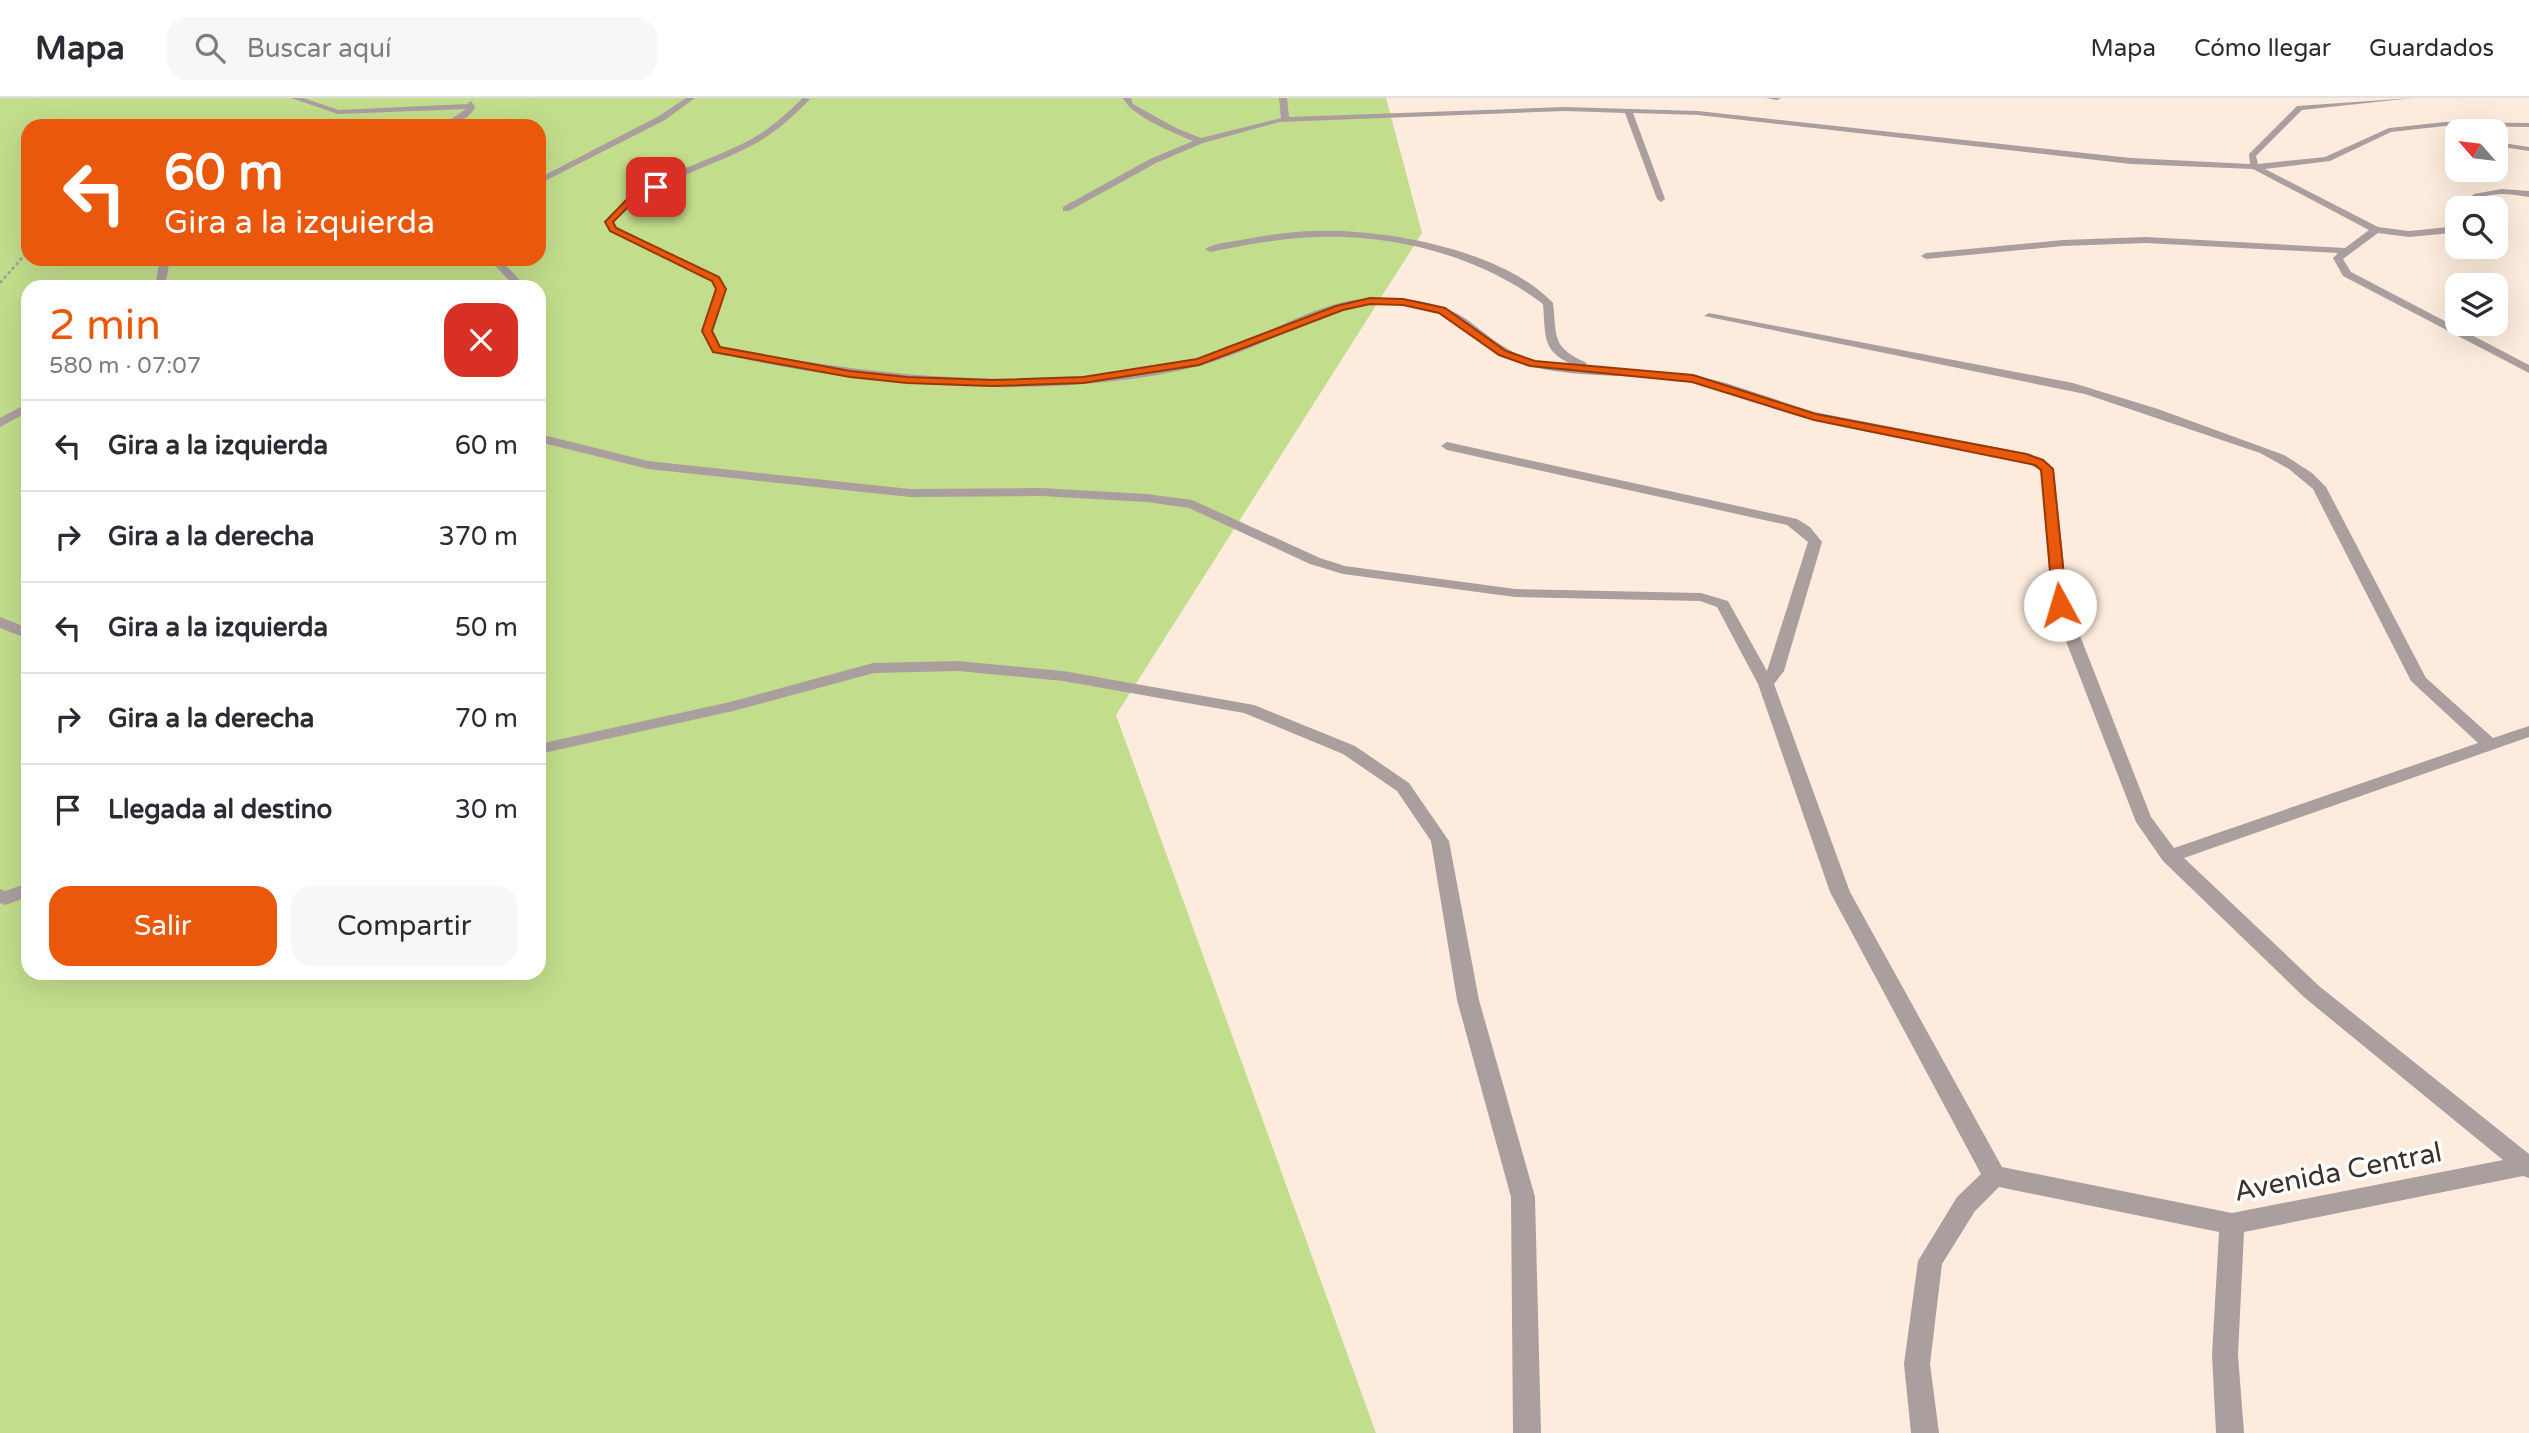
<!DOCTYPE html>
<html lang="es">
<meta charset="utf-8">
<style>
:root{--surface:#fff;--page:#f7f7f7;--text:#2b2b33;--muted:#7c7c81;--line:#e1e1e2;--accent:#ea580c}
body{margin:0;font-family:"Varela Round",sans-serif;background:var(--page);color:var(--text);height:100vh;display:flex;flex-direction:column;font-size:26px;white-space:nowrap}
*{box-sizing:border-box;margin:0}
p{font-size:23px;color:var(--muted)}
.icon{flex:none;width:38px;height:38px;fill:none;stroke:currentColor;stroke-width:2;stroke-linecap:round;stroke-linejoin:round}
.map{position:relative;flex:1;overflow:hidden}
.drawer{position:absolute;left:21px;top:182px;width:525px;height:700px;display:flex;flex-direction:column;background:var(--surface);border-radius:21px;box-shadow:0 7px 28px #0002}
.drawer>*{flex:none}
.top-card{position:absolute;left:21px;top:21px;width:525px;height:147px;border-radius:21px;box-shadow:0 7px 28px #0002;background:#ea580c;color:#fff;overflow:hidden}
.needle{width:46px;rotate:298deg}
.controls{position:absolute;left:2445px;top:21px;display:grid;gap:14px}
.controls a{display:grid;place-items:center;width:63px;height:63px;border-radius:14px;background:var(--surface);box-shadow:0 7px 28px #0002;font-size:35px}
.pin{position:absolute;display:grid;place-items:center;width:60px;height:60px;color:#fff;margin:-30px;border-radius:14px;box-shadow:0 4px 10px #0006}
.me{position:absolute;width:77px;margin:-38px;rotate:354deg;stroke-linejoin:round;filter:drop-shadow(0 0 5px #0008)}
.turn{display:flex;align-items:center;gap:24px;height:147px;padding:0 28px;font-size:32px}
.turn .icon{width:91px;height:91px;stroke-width:2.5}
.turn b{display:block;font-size:49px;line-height:60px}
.round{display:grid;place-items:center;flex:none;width:74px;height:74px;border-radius:21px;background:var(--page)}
.overview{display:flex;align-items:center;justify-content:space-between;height:119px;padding:0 28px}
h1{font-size:42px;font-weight:600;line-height:52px;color:var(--accent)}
.action{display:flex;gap:14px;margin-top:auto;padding:14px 28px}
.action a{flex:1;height:80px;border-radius:21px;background:var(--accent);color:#fff;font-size:28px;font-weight:600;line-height:80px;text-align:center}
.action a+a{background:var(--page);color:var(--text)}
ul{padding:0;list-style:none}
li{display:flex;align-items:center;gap:21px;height:91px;padding:0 28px;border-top:2px solid var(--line)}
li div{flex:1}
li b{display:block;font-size:26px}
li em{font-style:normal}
header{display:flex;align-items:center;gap:42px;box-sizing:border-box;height:98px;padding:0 35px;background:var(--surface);border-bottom:2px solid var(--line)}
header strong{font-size:33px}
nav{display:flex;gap:38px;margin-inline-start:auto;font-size:24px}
.search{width:490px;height:63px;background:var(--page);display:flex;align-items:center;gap:18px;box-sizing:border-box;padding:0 24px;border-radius:21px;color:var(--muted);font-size:26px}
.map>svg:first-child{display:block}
.green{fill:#c2de8c;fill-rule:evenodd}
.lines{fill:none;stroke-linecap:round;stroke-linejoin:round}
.path-far1{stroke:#aa9d91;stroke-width:2;stroke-dasharray:2.5 2;stroke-linecap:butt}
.path{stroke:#aa9d91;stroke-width:2.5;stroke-dasharray:3.5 2.5;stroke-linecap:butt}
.street{fill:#ab9e9f;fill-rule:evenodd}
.route{fill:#ea580c;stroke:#983908;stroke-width:2}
.labels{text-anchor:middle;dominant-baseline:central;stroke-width:7;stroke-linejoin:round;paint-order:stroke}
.near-street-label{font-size:28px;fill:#3b332b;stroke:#fff}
</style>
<header>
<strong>Mapa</strong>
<div class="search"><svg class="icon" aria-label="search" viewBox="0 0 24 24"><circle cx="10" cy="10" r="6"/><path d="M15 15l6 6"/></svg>Buscar aquí</div>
<nav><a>Mapa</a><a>Cómo llegar</a><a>Guardados</a></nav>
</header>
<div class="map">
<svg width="2529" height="1335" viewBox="0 0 2529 1335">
<rect width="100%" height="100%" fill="#fdecdd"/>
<path class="green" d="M 0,0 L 1386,0 L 1422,135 L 1116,617 L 1376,1335 L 0,1335 ZM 28,28 L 539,28 L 539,161 L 28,161 ZM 28,189 L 539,189 L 539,875 L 28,875 Z"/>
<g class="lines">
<path class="path-far1" d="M 274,28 L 289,23"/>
<path class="path" d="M 0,185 L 28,153"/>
<g class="street">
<path d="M 291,0 L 303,0 L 339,12 L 467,6 L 471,3 L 475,9 C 471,20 453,28 441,28 L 466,11 L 338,16 Z"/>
<path d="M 686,0 L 695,0 L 665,22 L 539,86 L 539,80 L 659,18 Z"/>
<path d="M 803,0 L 810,1 C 795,17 778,32 760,43 C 711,71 653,81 614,124 L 617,129 L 719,179 L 726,192 L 712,233 L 720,249 C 876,278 1037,297 1193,262 C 1257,248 1312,200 1378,200 C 1411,200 1442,204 1469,223 C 1486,236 1502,250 1522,258 C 1539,266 1560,267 1579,269 C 1541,255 1546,241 1543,206 C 1476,155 1383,133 1300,140 C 1270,142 1240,148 1210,154 L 1205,151 C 1216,144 1234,144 1246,141 C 1269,137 1293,133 1316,133 C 1386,131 1503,152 1553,205 C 1557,238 1551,249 1585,264 L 1587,266 L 1582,269 L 1690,276 L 1726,285 L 1814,314 L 2031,356 L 2054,371 L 2068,507 L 2151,719 L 2174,750 L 2478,645 L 2411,583 L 2313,391 L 2289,371 L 2260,355 L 2085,296 L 1704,218 L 1709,215 L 2073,285 L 2158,311 L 2284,357 L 2312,375 L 2326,389 L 2426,580 L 2493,640 L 2529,628 L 2529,639 L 2184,760 L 2319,888 L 2529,1056 L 2529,1080 L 2523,1078 L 2244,1134 L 2238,1257 L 2244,1335 L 2216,1335 L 2212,1257 L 2219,1134 L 1999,1089 L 1975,1113 L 1942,1166 L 1930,1266 L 1939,1335 L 1911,1335 L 1904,1266 L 1918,1163 L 1957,1099 L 1981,1076 L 1830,794 L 1758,586 L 1717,509 L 1700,503 L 1515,499 L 1343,476 L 1310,466 L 1189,410 L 1147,404 L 1041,398 L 910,399 L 648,371 L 539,344 L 539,336 L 648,363 L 910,391 L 1041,390 L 1147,396 L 1192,402 L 1320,460 L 1345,468 L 1515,491 L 1701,495 L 1728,503 L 1767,573 L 1808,444 L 1787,427 L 1447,352 L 1441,348 L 1447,344 L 1797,421 L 1810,429 L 1822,444 L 1784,573 L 1774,586 L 1850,794 L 2002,1069 L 2232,1115 L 2503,1062 L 2305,900 L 2163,763 L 2136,724 L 2052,507 L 2041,373 L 2022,362 C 1947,349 1872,337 1798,318 C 1762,309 1729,290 1692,284 C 1639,275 1585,281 1533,269 C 1504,262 1484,244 1460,227 C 1428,205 1390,204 1353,209 C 1300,223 1252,254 1199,268 C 1051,305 859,289 712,254 L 702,233 L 716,192 L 711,183 L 610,133 L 604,124 C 640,80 700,68 748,43 C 769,32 786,16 803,0 Z"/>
<path d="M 1123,0 L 1131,0 L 1133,6 L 1176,30 L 1201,40 L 1281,20 L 1279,0 L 1287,0 L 1289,19 L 1565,9 L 1698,13 L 2131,60 L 2250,66 L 2249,56 L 2297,8 L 2413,0 L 2302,12 L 2256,58 L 2258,66 L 2325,59 L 2389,30 L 2445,24 L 2529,25 L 2529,29 L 2445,28 L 2391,34 L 2330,63 L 2265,71 L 2378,129 L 2409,133 L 2449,129 L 2457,121 L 2457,132 L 2452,135 L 2409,139 L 2378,135 L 2343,161 L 2351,174 L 2529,267 L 2529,275 L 2343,178 L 2333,160 L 2338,155 L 2146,145 L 2063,148 L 1926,161 L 1921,158 L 1926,155 L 2063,142 L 2146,139 L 2345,150 L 2369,132 L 2253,71 L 2131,66 L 1698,17 L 1633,15 L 1665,101 L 1661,104 L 1657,101 L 1625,15 L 1565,13 L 1279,24 L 1203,45 L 1156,65 L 1069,113 L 1063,113 L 1063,109 L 1150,61 L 1193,43 C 1174,35 1131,18 1123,0 Z"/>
<path d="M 1766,0 L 1781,0 L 1777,2 Z"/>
<rect x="2453" y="39" width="4" height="4"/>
<path d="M 2496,44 L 2529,49 L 2529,53 L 2496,48 Z"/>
<path d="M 2502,91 L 2529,93 L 2529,99 C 2508,96 2484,91 2470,110 L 2460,110 L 2474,96 Z"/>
<path d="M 160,161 L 170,161 L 165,189 L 155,189 Z"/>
<path d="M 489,161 L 500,161 L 526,189 L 515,189 Z"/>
<path d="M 28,305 L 28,314 L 0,329 L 0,320 Z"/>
<path d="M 0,519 L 28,530 L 28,541 L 0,530 Z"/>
<path d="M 958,563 L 1063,573 L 1254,607 L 1355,648 L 1409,685 L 1449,743 L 1479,902 L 1535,1099 L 1541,1335 L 1513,1335 L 1511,1099 L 1457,902 L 1431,743 L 1397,693 L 1343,656 L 1244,615 L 1063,583 L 958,573 L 874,575 L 733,613 L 539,656 L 539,646 L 730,604 L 873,565 Z"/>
<path d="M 28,785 L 28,799 L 5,807 L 0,805 L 0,791 L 5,793 Z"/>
</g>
</g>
<path class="route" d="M 653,87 L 660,89 L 636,101 L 613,124 L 616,130 L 719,179 L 726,191 L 712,233 L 720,249 L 850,273 L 907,279 L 993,282 L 1083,279 L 1197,261 L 1336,208 L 1370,200 L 1403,201 L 1445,210 L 1506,253 L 1535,263 L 1693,277 L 1816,316 L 2026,356 L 2043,362 L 2053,371 L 2067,507 L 2060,511 L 2053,507 L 2041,372 L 2035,367 L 1814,322 L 1692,284 L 1530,268 L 1499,257 L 1439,215 L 1403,207 L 1370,206 L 1343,212 L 1199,267 L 1083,285 L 993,288 L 907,285 L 850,279 L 713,254 L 702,233 L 716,191 L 712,183 L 610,133 L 605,124 L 630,98 Z"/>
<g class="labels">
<g class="near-street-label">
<text transform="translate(2338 1074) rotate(-11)">Avenida Central</text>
</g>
</g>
</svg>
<div class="controls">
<a><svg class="needle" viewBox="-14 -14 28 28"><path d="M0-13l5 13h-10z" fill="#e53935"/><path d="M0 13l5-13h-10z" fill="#7c7c81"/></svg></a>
<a><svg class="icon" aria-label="search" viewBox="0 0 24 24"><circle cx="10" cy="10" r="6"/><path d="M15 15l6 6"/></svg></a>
<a><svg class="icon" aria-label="layers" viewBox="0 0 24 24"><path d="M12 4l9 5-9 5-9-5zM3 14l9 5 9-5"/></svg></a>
</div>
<div class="pin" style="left:656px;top:89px;background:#d93025"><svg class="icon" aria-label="arrive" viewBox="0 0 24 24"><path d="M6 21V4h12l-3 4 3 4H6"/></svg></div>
<svg class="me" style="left:2060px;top:507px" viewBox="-20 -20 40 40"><circle r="19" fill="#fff"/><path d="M0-13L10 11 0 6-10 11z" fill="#ea580c"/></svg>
<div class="top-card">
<div class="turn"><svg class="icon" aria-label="left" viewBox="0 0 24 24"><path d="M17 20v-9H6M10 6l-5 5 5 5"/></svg><div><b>60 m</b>Gira a la izquierda</div></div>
</div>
<section class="drawer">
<div class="overview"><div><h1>2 min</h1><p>580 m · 07:07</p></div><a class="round" style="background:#d93025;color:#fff"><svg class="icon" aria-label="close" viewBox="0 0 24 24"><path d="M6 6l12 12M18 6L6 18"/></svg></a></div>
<ul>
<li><svg class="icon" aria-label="left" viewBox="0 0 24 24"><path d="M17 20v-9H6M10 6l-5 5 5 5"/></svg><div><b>Gira a la izquierda</b></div><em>60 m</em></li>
<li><svg class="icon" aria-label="right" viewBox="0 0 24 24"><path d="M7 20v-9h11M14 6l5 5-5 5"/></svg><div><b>Gira a la derecha</b></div><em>370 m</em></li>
<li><svg class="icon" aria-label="left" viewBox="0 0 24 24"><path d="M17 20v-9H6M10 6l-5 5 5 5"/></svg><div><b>Gira a la izquierda</b></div><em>50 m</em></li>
<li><svg class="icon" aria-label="right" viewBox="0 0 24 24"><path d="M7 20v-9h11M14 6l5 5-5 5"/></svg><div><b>Gira a la derecha</b></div><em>70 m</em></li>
<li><svg class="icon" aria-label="arrive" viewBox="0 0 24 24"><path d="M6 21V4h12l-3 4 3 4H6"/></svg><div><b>Llegada al destino</b></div><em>30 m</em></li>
</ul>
<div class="action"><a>Salir</a><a>Compartir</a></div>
</section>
</div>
